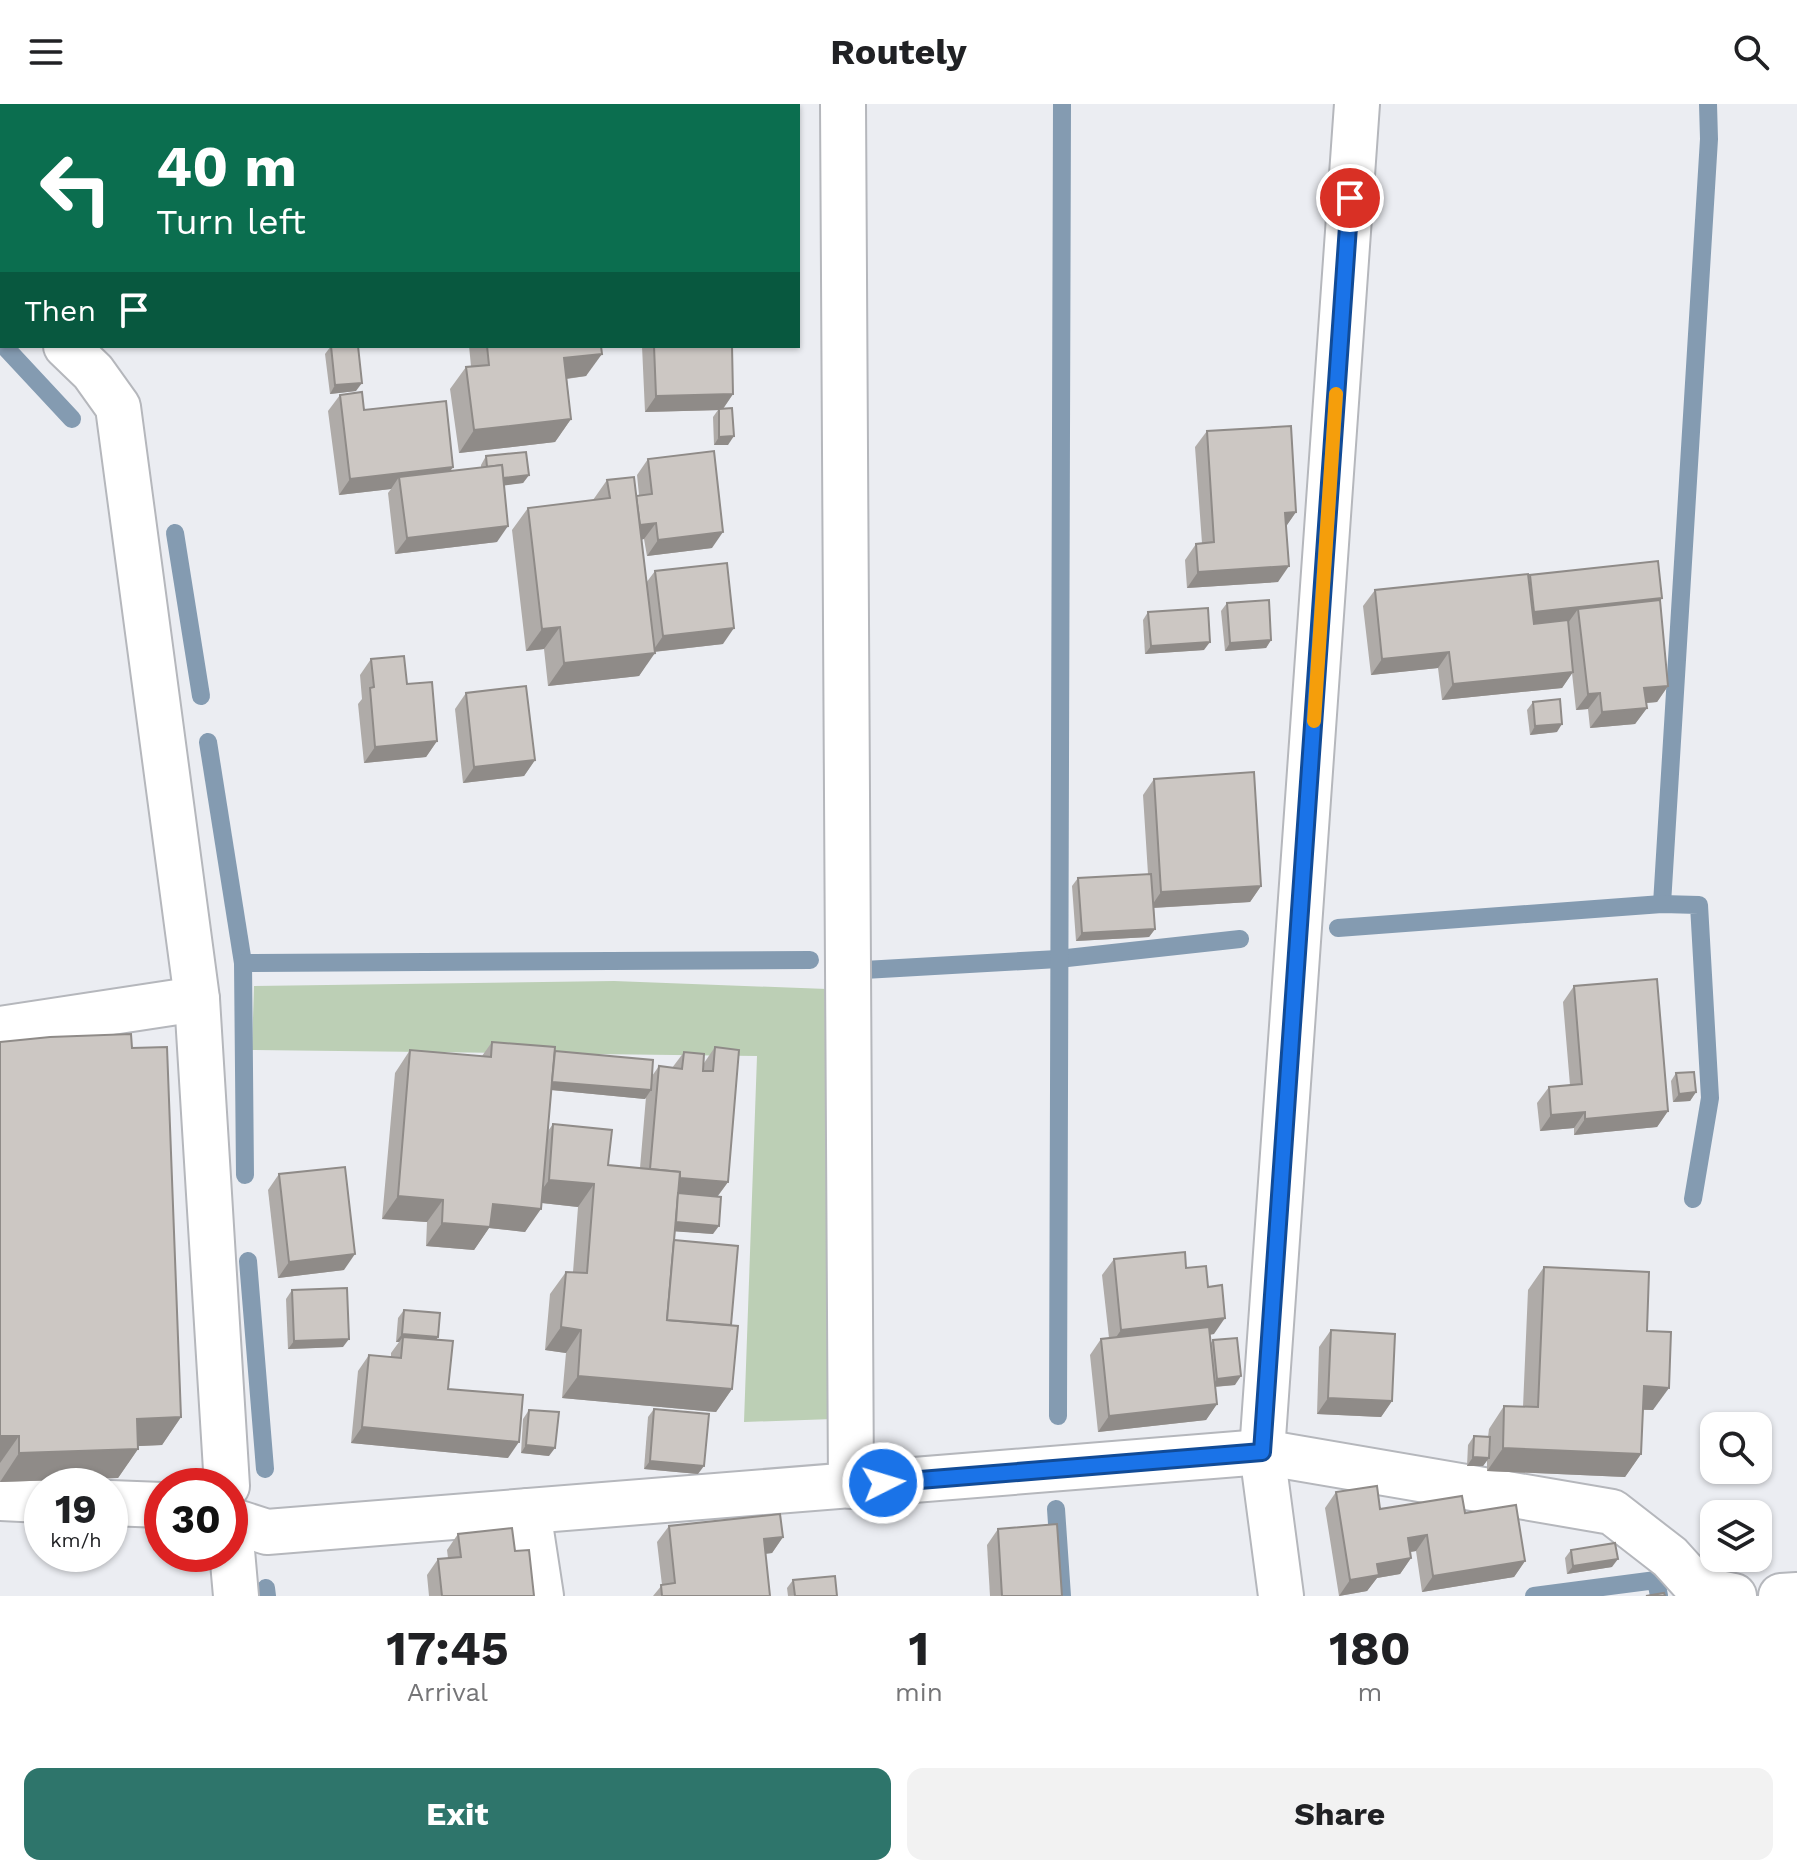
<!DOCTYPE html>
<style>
:root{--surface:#fff;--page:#f2f2f2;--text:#202124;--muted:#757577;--accent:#2e756b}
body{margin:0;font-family:"Work Sans",sans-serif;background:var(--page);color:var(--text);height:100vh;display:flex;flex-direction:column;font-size:30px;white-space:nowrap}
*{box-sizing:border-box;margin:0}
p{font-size:26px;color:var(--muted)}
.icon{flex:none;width:44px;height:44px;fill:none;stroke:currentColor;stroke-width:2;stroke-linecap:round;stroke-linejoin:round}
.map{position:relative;height:1492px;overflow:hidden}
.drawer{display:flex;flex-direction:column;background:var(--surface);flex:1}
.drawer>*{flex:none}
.top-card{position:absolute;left:0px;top:0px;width:800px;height:244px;box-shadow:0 2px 6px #0004;background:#0b6e4f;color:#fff;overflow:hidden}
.buttons{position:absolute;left:1700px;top:1308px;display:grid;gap:16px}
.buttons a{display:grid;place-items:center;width:72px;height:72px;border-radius:16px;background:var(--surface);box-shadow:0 2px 6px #0004;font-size:40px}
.speed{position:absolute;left:24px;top:1364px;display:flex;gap:16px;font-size:40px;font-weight:700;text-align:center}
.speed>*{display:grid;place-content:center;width:104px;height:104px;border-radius:50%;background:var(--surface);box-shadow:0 2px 6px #0004;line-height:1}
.speed small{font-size:20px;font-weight:400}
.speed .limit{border:12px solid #d22;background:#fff;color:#111}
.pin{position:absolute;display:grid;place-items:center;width:68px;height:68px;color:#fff;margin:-34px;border:4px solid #fff;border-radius:50%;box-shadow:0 2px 8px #0007}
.me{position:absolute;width:88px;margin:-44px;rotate:85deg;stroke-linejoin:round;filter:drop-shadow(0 0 6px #0008)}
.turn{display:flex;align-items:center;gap:28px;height:168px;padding:0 24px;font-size:36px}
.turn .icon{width:104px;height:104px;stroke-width:2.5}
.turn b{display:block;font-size:56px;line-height:68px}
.then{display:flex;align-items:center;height:76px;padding:0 24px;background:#0003;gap:16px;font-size:30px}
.eta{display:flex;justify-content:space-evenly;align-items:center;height:136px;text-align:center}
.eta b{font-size:48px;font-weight:700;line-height:56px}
.cta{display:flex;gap:16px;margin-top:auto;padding:16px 24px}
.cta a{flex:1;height:92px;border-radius:16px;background:var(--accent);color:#fff;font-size:32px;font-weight:700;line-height:92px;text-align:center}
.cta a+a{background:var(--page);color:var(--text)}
header{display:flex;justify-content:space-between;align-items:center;height:104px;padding:0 24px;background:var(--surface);font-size:36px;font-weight:700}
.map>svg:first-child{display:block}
.green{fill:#bccfb5}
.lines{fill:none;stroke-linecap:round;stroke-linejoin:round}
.stream{stroke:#849bb1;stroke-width:18}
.minor-casing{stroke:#b5b7bc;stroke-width:48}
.minor{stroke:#fff;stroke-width:44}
.wall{fill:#afaba8;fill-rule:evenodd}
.shaded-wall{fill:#8f8b88}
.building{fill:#ccc7c3;stroke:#8f8b88;stroke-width:2}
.route-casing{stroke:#114b97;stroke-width:20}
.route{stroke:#1a73e8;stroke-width:14}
.slow{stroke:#f59e0b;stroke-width:14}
</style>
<header><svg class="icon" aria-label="menu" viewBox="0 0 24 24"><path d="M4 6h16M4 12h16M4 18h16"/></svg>Routely<svg class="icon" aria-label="search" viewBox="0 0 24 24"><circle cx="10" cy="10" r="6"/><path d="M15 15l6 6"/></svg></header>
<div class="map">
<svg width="1797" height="1492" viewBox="0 0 1797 1492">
<rect width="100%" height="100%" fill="#ebedf2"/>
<path class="green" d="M 614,877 L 827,885 L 833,1315 L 744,1318 L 757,952 L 252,946 L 254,882 Z"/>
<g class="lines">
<g class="stream">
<path d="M 4,242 L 72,315"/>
<path d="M 175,429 L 201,592"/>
<path d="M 208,638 L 243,859"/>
<path d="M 1662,800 L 1709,35 L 1708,0"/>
<path d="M 1338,824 L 1662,800 L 1699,801 L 1710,994 L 1693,1095"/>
<path d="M 864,866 L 1058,855 L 1240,835"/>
<path d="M 245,1071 L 243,859 L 810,856"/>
<path d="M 248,1157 L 265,1365"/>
<path d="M 1058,1312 L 1062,0"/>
<path d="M 1056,1405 L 1062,1492"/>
<path d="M 266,1484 L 267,1492"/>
<path d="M 1534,1492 L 1656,1476 L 1659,1492"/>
</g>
<g class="minor-casing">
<g id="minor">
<path d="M 843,0 L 851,1382"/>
<path d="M 0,179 L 2,181"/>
<path d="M 66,242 L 93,268 L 118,303 L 197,895 L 227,1382"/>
<path d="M 0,925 L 197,895"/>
<path d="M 0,1394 L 42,1396"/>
<path d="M 110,1399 L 162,1401"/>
<path d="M 528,1407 L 541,1492"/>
<path d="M 230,1416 L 267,1428 L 1262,1348 L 1612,1408 L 1670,1453 L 1699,1485 L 1734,1492"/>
<path d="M 230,1424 L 236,1492"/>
<path d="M 1281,1492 L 1262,1348 L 1357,0"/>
<path d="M 1781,1492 L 1797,1491"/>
</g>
</g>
<use href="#minor" class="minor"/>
</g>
<g class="wall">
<rect x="496" y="0" width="138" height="2"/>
<path d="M 331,242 L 356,287 L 330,290 L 325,250 Z"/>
<path d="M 469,242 L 601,242 L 586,272 L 567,275 L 571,315 L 555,338 L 459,349 L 450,285 L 466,263 L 471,262 Z"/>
<path d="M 642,242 L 732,242 L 733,290 L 723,305 L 728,341 L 714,341 L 713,313 L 718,306 L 645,308 Z"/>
<path d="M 340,291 L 453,363 L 450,367 L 481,364 L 481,361 L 486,352 L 529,371 L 523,379 L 504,381 L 497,438 L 395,450 L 388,389 L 391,385 L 339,391 L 328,307 Z"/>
<path d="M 1207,327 L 1296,408 L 1286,422 L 1278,478 L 1187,484 L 1185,456 L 1196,440 L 1202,439 L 1195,343 Z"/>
<path d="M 648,355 L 712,444 L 647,452 L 644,435 L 641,436 L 646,479 L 655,467 L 723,540 L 654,548 L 639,572 L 548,582 L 544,545 L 526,547 L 512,426 L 528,404 L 593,396 L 607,376 L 636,392 L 639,391 L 637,371 Z"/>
<path d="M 1530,471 L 1662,494 L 1660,496 L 1668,582 L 1657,598 L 1646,599 L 1647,604 L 1635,620 L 1590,624 L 1588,605 L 1576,606 L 1572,569 L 1562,584 L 1442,596 L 1438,564 L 1371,571 L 1363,502 L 1375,486 L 1528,473 Z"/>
<path d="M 1227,499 L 1271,536 L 1266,544 L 1225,547 L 1221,507 Z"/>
<path d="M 1148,508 L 1204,546 L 1145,550 L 1143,516 Z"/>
<path d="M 371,555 L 407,580 L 437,637 L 426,653 L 364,659 L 358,600 L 362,595 L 360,571 Z"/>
<path d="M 466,589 L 535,656 L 524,672 L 463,679 L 455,605 Z"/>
<path d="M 1533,598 L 1557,628 L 1530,631 L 1527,606 Z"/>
<path d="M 1154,675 L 1261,782 L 1250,798 L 1154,804 L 1155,825 L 1149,833 L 1076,837 L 1072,782 L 1078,774 L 1148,770 L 1143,691 Z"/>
<path d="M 1574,882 L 1668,1007 L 1657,1023 L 1574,1031 L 1574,1024 L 1540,1027 L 1537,999 L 1549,983 L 1570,981 L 1563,898 Z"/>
<path d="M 0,938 L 181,1313 L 162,1341 L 138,1342 L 138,1345 L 118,1374 L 0,1378 Z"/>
<path d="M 492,938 L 555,947 L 652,972 L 659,962 L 672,964 L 684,948 L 704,959 L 715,943 L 728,1078 L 718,1092 L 713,1130 L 675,1127 L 674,1136 L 731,1221 L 732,1285 L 716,1308 L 562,1294 L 566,1249 L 545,1246 L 550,1190 L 566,1168 L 573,1168 L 578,1103 L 542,1099 L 525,1128 L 489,1124 L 474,1146 L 426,1142 L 427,1118 L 382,1115 L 395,969 L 410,946 L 482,952 ZM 551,986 L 645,995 L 646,993 L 640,1064 L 608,1061 L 553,1020 L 548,1027 Z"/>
<path d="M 1676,969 L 1696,988 L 1690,997 L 1673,998 L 1671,977 Z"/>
<path d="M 279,1070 L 344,1166 L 278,1174 L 268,1086 Z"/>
<path d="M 1114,1155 L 1186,1164 L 1214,1230 L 1209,1231 L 1210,1240 L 1213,1236 L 1235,1281 L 1215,1283 L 1217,1300 L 1206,1316 L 1098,1328 L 1090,1251 L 1101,1235 L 1109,1234 L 1102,1171 Z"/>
<path d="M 1544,1163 L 1647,1227 L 1653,1306 L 1643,1306 L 1641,1350 L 1625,1373 L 1487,1367 L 1487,1356 L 1483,1362 L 1467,1362 L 1468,1341 L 1474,1332 L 1488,1333 L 1489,1325 L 1504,1302 L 1523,1303 L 1528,1186 Z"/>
<path d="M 292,1186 L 343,1243 L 288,1245 L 286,1195 Z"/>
<path d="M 404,1206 L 438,1233 L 436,1236 L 448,1285 L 508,1354 L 351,1339 L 358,1267 L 369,1251 L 391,1253 L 391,1249 L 399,1238 L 396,1238 L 398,1214 Z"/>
<path d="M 1331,1226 L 1392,1297 L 1381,1313 L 1317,1310 L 1319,1243 Z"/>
<path d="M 654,1305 L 698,1370 L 644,1365 L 648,1313 Z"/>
<path d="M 529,1306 L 549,1352 L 521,1349 L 523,1315 Z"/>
<path d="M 1336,1388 L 1380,1405 L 1465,1409 L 1525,1457 L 1514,1473 L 1422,1488 L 1416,1447 L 1410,1448 L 1411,1454 L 1400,1470 L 1377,1474 L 1367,1487 L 1339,1492 L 1325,1404 Z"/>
<path d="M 669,1422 L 783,1433 L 772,1449 L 765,1450 L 770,1492 L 653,1492 L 662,1481 L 657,1438 Z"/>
<path d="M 998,1425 L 1062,1492 L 990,1492 L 987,1441 Z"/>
<path d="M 458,1430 L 515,1447 L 534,1492 L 429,1492 L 427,1471 L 438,1455 L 448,1454 L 447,1446 Z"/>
<path d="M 1571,1446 L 1612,1463 L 1567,1470 L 1565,1454 Z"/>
<path d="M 793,1476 L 837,1492 L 788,1492 L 787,1484 Z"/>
</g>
<g class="shaded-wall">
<path d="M 602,250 L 586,272 L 548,277 L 564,254 Z"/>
<path d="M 362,279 L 356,287 L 330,290 L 335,281 Z"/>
<path d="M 733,290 L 722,306 L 645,308 L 656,292 Z"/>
<path d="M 571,315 L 555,338 L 459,349 L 474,326 Z"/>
<path d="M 734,332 L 728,341 L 714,341 L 719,333 Z"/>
<path d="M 453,363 L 442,379 L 399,373 L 391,385 L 339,391 L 350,375 Z"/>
<path d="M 529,371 L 523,379 L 493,383 L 499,374 Z"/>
<path d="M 1296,408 L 1285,424 L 1285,409 Z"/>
<path d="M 656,419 L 644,435 L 627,437 L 638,421 Z"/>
<path d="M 508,422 L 497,438 L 395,450 L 407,434 Z"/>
<path d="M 723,428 L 712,444 L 647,452 L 658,436 Z"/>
<path d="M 1289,462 L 1278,478 L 1187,484 L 1198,468 Z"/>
<path d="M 1662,494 L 1650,510 L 1578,505 L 1568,519 L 1523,524 L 1534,508 Z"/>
<path d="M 560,523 L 544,545 L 526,547 L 542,525 Z"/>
<path d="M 734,524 L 723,540 L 652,548 L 663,532 Z"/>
<path d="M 1271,536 L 1266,544 L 1225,547 L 1230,539 Z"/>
<path d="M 1210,538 L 1204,546 L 1145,550 L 1151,542 Z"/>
<path d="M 1449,548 L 1438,564 L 1371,571 L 1382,555 Z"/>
<path d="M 655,549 L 639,572 L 548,582 L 564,559 Z"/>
<path d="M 1573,568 L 1562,584 L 1442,596 L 1453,580 Z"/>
<path d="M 1668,582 L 1657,598 L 1633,600 L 1644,584 Z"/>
<path d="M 1600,589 L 1588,605 L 1576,606 L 1588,590 Z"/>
<path d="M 1647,604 L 1635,620 L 1590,624 L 1602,608 Z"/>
<path d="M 1562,620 L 1557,628 L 1530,631 L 1535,622 Z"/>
<path d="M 437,637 L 426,653 L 364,659 L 375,643 Z"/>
<path d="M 535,656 L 524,672 L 463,679 L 474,663 Z"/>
<path d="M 1261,782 L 1250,798 L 1150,804 L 1161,788 Z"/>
<path d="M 1155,825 L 1149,833 L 1076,837 L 1082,829 Z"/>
<path d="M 547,977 L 651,986 L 645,995 L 541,985 Z"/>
<path d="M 1696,988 L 1690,997 L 1673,998 L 1679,990 Z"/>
<path d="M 1668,1007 L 1657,1023 L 1574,1031 L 1585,1015 Z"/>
<path d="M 1585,1008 L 1574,1024 L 1540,1027 L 1551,1011 Z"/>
<path d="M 650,1071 L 728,1078 L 716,1094 L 638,1087 Z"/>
<path d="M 549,1076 L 594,1080 L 578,1103 L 533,1098 Z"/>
<path d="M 398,1092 L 443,1096 L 427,1118 L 382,1115 Z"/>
<path d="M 493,1100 L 541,1105 L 525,1128 L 489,1124 L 474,1146 L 426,1142 L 442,1119 Z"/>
<path d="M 675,1118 L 719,1122 L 713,1130 L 669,1127 Z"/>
<path d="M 355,1150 L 344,1166 L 278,1174 L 289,1158 Z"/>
<path d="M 1225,1214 L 1214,1230 L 1110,1242 L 1121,1226 Z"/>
<path d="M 561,1223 L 581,1226 L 566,1249 L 545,1246 Z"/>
<path d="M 402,1230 L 438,1233 L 432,1242 L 403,1233 L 399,1238 L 396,1238 Z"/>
<path d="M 349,1235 L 343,1243 L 288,1245 L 294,1237 Z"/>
<path d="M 578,1272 L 732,1285 L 716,1308 L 562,1294 Z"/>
<path d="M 1241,1272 L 1235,1281 L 1211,1283 L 1217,1275 Z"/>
<path d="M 1644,1282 L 1669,1284 L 1653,1306 L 1628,1305 Z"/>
<path d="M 1328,1294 L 1392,1297 L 1381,1313 L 1317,1310 Z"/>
<path d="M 1217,1300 L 1206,1316 L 1098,1328 L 1109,1312 Z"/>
<path d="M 181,1313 L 162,1341 L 117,1343 L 137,1315 Z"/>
<path d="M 362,1323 L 519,1338 L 508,1354 L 351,1339 Z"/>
<path d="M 0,1332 L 19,1332 L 0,1359 Z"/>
<path d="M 526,1341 L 555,1344 L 549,1352 L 521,1349 Z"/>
<path d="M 1503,1344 L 1641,1350 L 1625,1373 L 1487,1367 Z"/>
<path d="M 138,1345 L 118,1374 L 0,1378 L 19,1349 Z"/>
<path d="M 1473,1353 L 1489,1354 L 1483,1362 L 1467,1362 Z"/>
<path d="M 650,1357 L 704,1362 L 698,1370 L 644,1365 Z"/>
<path d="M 1427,1431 L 1416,1447 L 1397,1450 L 1408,1434 Z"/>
<path d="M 783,1433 L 772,1449 L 753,1451 L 764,1435 Z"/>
<path d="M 1411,1454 L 1400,1470 L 1377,1474 L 1367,1487 L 1339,1492 L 1350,1476 L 1377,1460 Z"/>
<path d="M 1618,1455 L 1612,1463 L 1567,1470 L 1573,1462 Z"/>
<path d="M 1525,1457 L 1514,1473 L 1422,1488 L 1433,1472 Z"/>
</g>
<g class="building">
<rect x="418" y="0" width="28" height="2"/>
<path d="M 514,0 L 634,0 L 634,2 L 515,2 Z"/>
<path d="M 331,242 L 358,242 L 362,279 L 335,281 Z"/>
<path d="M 487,242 L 601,242 L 602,250 L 564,254 L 571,315 L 474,326 L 466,263 L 489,261 Z"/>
<path d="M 654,242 L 732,242 L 733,290 L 656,292 Z"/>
<path d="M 362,288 L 364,306 L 446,297 L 453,363 L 350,375 L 340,291 Z"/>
<path d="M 732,304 L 734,332 L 719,333 L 719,305 Z"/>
<path d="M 1291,322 L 1296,408 L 1285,409 L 1289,462 L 1198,468 L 1196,440 L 1214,438 L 1207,327 Z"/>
<path d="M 714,347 L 723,428 L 658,436 L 656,419 L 640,421 L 636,392 L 652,390 L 648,355 Z"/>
<path d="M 526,348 L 529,371 L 503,374 L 502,361 L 487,363 L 486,352 Z"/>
<path d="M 502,361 L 508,422 L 407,434 L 399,373 Z"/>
<path d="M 634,373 L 655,549 L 564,559 L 560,523 L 542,525 L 528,404 L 610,394 L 607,376 Z"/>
<path d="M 1658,457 L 1662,494 L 1534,508 L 1530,471 Z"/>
<path d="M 727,459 L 734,524 L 663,532 L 655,467 Z"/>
<path d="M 1528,470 L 1534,520 L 1568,516 L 1573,568 L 1453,580 L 1449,548 L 1382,555 L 1375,486 Z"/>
<path d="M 1269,496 L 1271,536 L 1230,539 L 1227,499 Z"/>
<path d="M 1660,496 L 1668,582 L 1644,584 L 1647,604 L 1602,608 L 1600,589 L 1588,590 L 1578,505 Z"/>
<path d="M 1208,504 L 1210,538 L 1151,542 L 1148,508 Z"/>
<path d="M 404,552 L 407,580 L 432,578 L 437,637 L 375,643 L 370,584 L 374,583 L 371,555 Z"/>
<path d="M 526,582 L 535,656 L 474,663 L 466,589 Z"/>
<path d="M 1560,595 L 1562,620 L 1535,622 L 1533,598 Z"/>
<path d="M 1254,668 L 1261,782 L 1161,788 L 1154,675 Z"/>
<path d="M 1151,770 L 1155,825 L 1082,829 L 1078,774 Z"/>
<path d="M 1657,875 L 1668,1007 L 1585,1015 L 1585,1008 L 1551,1011 L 1549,983 L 1582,980 L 1574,882 Z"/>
<path d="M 131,930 L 132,944 L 167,943 L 181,1313 L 137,1315 L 138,1345 L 19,1349 L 19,1332 L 0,1332 L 0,938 L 50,933 Z"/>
<path d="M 492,938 L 555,943 L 541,1105 L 493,1100 L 490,1123 L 442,1119 L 443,1096 L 398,1092 L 410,946 L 491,953 Z"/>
<path d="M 715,943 L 739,946 L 728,1078 L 680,1074 L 680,1068 L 650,1065 L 659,962 L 682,965 L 684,948 L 704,950 L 703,967 L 713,967 Z"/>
<path d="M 555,947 L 653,956 L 651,986 L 552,978 Z"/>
<path d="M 1694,968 L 1696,988 L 1679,990 L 1676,969 Z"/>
<path d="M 553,1020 L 612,1026 L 608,1061 L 680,1068 L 667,1216 L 738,1222 L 732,1285 L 578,1272 L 581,1226 L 561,1223 L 566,1168 L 587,1169 L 594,1080 L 549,1076 Z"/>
<path d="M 345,1063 L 355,1150 L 289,1158 L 279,1070 Z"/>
<path d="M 678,1089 L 721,1093 L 719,1122 L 676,1118 Z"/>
<path d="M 674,1136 L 738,1142 L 731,1221 L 667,1216 Z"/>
<path d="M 1185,1148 L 1186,1164 L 1206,1162 L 1208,1183 L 1222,1181 L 1225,1214 L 1121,1226 L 1114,1155 Z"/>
<path d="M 1544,1163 L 1649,1168 L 1647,1227 L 1671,1228 L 1669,1284 L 1644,1282 L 1641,1350 L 1503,1344 L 1504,1302 L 1538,1303 Z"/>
<path d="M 347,1184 L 349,1235 L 294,1237 L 292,1186 Z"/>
<path d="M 404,1206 L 440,1209 L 438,1233 L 402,1230 Z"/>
<path d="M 1209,1223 L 1217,1300 L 1109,1312 L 1101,1235 Z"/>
<path d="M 1331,1226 L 1395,1230 L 1392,1297 L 1328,1294 Z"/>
<path d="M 403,1233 L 453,1237 L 448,1285 L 523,1291 L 519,1338 L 362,1323 L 369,1251 L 401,1254 Z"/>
<path d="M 1237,1234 L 1241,1272 L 1217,1275 L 1213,1236 Z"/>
<path d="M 654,1305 L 709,1310 L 704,1362 L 650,1357 Z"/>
<path d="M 529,1306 L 559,1308 L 555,1344 L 526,1341 Z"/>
<path d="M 1474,1332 L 1490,1333 L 1489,1354 L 1473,1353 Z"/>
<path d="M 1377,1382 L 1380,1405 L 1462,1392 L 1465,1409 L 1516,1401 L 1525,1457 L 1433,1472 L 1427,1431 L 1408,1434 L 1411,1454 L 1377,1460 L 1379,1471 L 1350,1476 L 1336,1388 Z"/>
<path d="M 780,1410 L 783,1433 L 764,1435 L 770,1492 L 662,1492 L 661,1481 L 675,1479 L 669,1422 Z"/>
<path d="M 1057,1420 L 1062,1492 L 1002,1492 L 998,1425 Z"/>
<path d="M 512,1424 L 515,1447 L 529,1446 L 534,1492 L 442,1492 L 438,1455 L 461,1453 L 458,1430 Z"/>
<path d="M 1615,1439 L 1618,1455 L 1573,1462 L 1571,1446 Z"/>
<path d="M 835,1472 L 837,1492 L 795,1492 L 793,1476 Z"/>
<path d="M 1664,1489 L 1665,1492 L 1646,1492 Z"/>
</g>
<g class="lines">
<g class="route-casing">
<path id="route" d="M 883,1379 L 1262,1348 L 1350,94"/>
</g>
<use href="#route" class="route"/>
<path class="slow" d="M 1314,617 L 1336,290"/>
</g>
</svg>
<div class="buttons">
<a><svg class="icon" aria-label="search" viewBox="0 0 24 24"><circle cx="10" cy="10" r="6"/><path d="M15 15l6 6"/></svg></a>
<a><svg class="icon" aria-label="layers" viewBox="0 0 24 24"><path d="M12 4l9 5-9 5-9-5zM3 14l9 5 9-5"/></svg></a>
</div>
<div class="speed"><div>19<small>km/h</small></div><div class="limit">30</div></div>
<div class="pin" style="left:1350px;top:94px;background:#d93025"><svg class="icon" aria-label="arrive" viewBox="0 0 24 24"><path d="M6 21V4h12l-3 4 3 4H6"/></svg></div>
<svg class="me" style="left:883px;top:1379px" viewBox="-20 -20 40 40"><circle r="17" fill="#1a73e8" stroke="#fff" stroke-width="3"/><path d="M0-11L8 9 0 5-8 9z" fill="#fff"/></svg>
<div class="top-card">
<div class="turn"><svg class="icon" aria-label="left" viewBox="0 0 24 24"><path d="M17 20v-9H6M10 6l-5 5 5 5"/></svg><div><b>40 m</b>Turn left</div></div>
<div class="then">Then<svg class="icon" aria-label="arrive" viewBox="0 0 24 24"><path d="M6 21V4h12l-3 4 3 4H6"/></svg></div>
</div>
</div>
<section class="drawer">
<div class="eta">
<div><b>17:45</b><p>Arrival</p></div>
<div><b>1</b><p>min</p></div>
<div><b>180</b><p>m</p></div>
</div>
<div class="cta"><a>Exit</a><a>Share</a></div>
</section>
